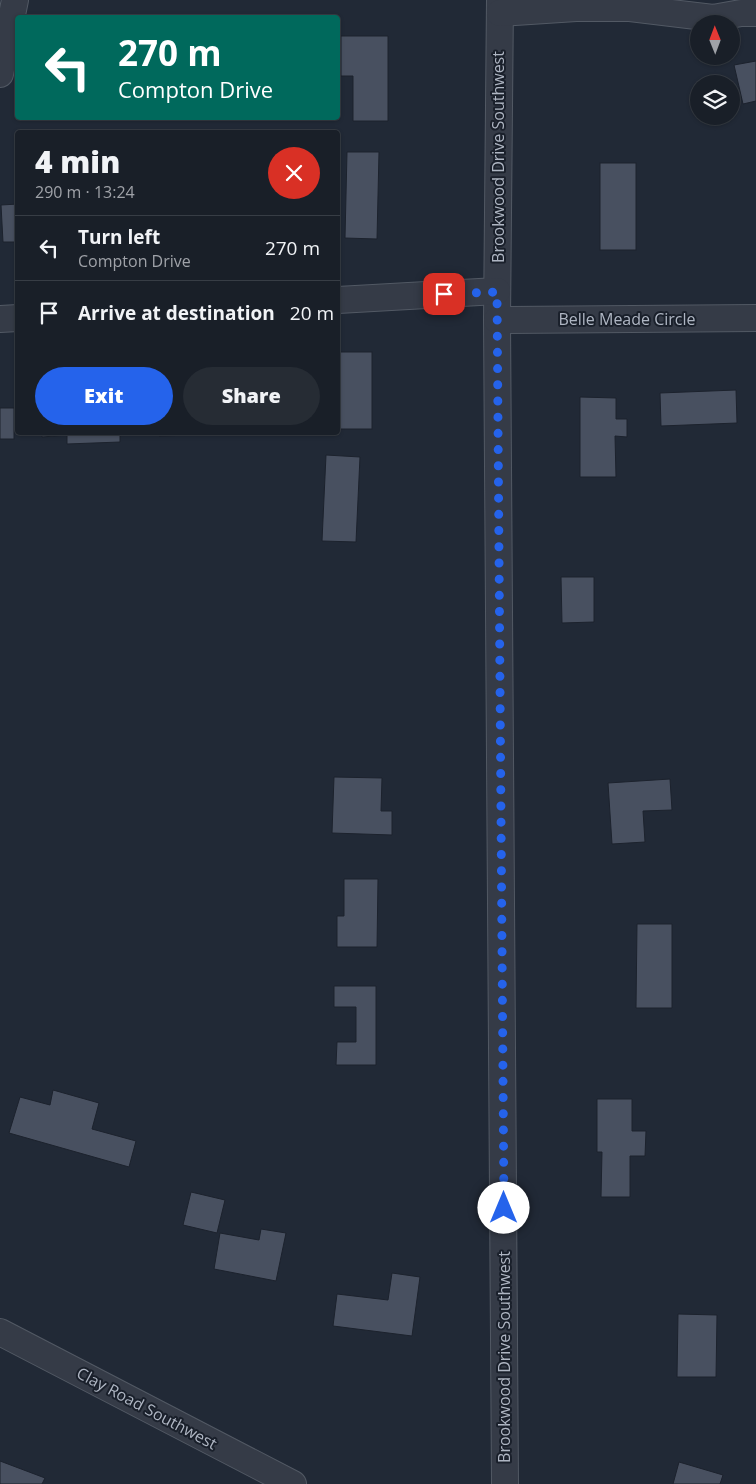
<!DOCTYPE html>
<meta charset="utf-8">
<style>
:root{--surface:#191f28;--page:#262c34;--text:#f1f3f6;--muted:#9fa2a8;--line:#373d45;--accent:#2563eb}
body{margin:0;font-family:"Open Sans",sans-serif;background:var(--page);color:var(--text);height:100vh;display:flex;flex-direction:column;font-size:19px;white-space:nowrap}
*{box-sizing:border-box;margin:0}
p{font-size:16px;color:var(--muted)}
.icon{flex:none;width:28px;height:28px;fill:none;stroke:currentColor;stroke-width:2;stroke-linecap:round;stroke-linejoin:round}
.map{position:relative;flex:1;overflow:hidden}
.details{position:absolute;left:15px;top:130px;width:325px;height:305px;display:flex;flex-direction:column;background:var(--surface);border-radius:5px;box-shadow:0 1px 4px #0004,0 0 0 1px var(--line)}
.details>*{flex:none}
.top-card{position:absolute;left:15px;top:15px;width:325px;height:105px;border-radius:5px;box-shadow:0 1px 4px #0004,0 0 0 1px var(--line);background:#00695c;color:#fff;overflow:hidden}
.needle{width:32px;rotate:359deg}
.controls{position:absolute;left:690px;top:15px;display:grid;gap:10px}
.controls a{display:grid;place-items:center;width:50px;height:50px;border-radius:50%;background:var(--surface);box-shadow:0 1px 4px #0004,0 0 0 1px var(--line);font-size:25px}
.pin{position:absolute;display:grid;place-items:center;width:42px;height:42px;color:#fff;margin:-21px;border-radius:10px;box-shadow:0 2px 8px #0006}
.me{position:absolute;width:55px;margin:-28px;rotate:0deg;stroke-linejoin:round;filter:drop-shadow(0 0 4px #0008)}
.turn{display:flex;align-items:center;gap:18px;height:105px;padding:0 20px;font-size:22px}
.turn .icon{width:65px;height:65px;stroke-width:2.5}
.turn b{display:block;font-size:35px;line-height:42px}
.round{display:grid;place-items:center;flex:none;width:52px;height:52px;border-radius:26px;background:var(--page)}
.headline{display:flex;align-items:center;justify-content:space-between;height:85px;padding:0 20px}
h1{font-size:30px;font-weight:800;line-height:38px}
.action{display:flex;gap:10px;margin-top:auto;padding:10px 20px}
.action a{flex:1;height:58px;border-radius:30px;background:var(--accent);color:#fff;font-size:20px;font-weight:800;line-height:58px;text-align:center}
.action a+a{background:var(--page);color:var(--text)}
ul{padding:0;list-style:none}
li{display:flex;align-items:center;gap:15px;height:65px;padding:0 20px;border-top:1px solid var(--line)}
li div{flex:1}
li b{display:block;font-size:19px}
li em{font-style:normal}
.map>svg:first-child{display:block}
.building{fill:#485060;stroke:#1c222d}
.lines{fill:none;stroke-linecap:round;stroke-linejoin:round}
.minor-casing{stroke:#525964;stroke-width:28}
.minor{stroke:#353b47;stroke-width:26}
.route{stroke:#2563eb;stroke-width:9;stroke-dasharray:0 16.2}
.labels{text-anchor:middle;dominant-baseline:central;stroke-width:4;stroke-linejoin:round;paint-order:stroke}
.street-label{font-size:16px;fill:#afb6c3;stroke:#1a202b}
</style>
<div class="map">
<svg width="756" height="1484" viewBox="0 0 756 1484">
<rect width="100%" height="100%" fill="#212936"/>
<g class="building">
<path d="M 341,36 L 388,36 L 388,121 L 353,121 L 353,76 L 341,76 Z"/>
<path d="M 756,61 L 756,101 L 743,104 L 734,65 Z"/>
<path d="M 347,152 L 379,152 L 377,239 L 345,238 Z"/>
<rect x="600" y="163" width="36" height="87"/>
<path d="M 18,204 L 18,242 L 3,242 L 1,205 Z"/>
<rect x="338" y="352" width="34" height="77"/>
<path d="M 736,390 L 737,423 L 661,426 L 660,393 Z"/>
<path d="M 580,397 L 616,398 L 616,419 L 627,419 L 627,437 L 615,436 L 616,477 L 580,477 Z"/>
<rect x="0" y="408" width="14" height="31"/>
<path d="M 42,432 L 120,432 L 120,442 L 67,444 L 67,435 L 42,437 Z"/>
<path d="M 159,432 L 224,432 L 224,434 L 159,436 Z"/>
<path d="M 326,455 L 360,457 L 356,542 L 322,541 Z"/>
<path d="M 561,577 L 594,577 L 594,622 L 562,623 Z"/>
<path d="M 334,777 L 382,778 L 381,811 L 392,811 L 392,835 L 332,833 Z"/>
<path d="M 670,779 L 672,810 L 643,811 L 645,842 L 612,844 L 608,783 Z"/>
<path d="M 344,879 L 378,879 L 377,947 L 337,947 L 337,916 L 344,916 Z"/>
<path d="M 637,924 L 672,924 L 672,1008 L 636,1008 Z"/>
<path d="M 334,986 L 376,986 L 376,1065 L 336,1065 L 337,1042 L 356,1042 L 356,1007 L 334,1007 Z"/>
<path d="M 53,1090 L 99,1103 L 92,1129 L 136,1141 L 129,1167 L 9,1133 L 20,1097 L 50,1105 Z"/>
<path d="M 597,1099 L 632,1099 L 632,1131 L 646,1131 L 645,1156 L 630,1156 L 630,1197 L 601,1197 L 602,1152 L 597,1152 Z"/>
<path d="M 191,1192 L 225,1200 L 217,1233 L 183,1225 Z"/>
<path d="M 261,1229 L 286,1233 L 276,1281 L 214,1269 L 220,1233 L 259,1240 Z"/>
<path d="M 392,1273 L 420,1277 L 412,1336 L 333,1326 L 337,1294 L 388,1300 Z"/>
<path d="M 678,1314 L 717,1315 L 716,1377 L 677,1377 Z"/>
<path d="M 0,1461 L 45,1478 L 42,1484 L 0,1484 Z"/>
<path d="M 679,1462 L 723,1475 L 720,1484 L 673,1484 Z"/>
</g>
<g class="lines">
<g class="minor-casing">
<g id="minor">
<path d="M 500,0 L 497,320 L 505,1484"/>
<path d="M 500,13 L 576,8 L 630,8 L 713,18 L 741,13 L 756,13"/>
<path d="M 0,74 L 15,0"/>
<path d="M 338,300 L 497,291"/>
<path d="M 0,319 L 18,318"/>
<path d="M 497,320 L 756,318"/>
<path d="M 0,1332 L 293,1484"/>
</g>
</g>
<use href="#minor" class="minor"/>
</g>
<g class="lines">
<path class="route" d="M 444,294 L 497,292 L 504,1208"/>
</g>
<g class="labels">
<g class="street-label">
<text transform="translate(498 157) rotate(-90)">Brookwood Drive Southwest</text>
<text x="627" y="319">Belle Meade Circle</text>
<text transform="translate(504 1357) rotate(-90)">Brookwood Drive Southwest</text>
<text transform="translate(147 1408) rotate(28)">Clay Road Southwest</text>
</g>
</g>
</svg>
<div class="controls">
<a><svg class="needle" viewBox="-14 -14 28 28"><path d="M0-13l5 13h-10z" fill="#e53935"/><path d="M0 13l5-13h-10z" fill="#9fa2a8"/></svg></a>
<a><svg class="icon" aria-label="layers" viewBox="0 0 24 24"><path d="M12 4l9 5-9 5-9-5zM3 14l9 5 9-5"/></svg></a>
</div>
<div class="pin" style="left:444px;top:294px;background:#d93025"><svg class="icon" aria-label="arrive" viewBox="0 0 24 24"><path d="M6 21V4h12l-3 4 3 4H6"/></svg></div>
<svg class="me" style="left:504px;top:1208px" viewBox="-20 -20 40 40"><circle r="19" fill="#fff"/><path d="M0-13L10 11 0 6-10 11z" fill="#2563eb"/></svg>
<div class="top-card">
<div class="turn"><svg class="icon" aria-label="left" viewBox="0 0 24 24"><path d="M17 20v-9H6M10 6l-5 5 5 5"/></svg><div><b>270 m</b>Compton Drive</div></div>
</div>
<section class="details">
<div class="headline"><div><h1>4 min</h1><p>290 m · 13:24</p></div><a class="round" style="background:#d93025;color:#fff"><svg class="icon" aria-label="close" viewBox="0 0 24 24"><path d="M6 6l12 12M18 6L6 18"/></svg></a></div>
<ul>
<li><svg class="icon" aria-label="left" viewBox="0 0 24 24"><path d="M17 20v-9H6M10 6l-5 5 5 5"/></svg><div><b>Turn left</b><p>Compton Drive</p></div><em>270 m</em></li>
<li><svg class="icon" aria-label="arrive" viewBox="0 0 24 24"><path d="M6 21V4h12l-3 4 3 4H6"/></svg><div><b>Arrive at destination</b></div><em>20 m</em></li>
</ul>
<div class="action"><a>Exit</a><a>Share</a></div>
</section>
</div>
